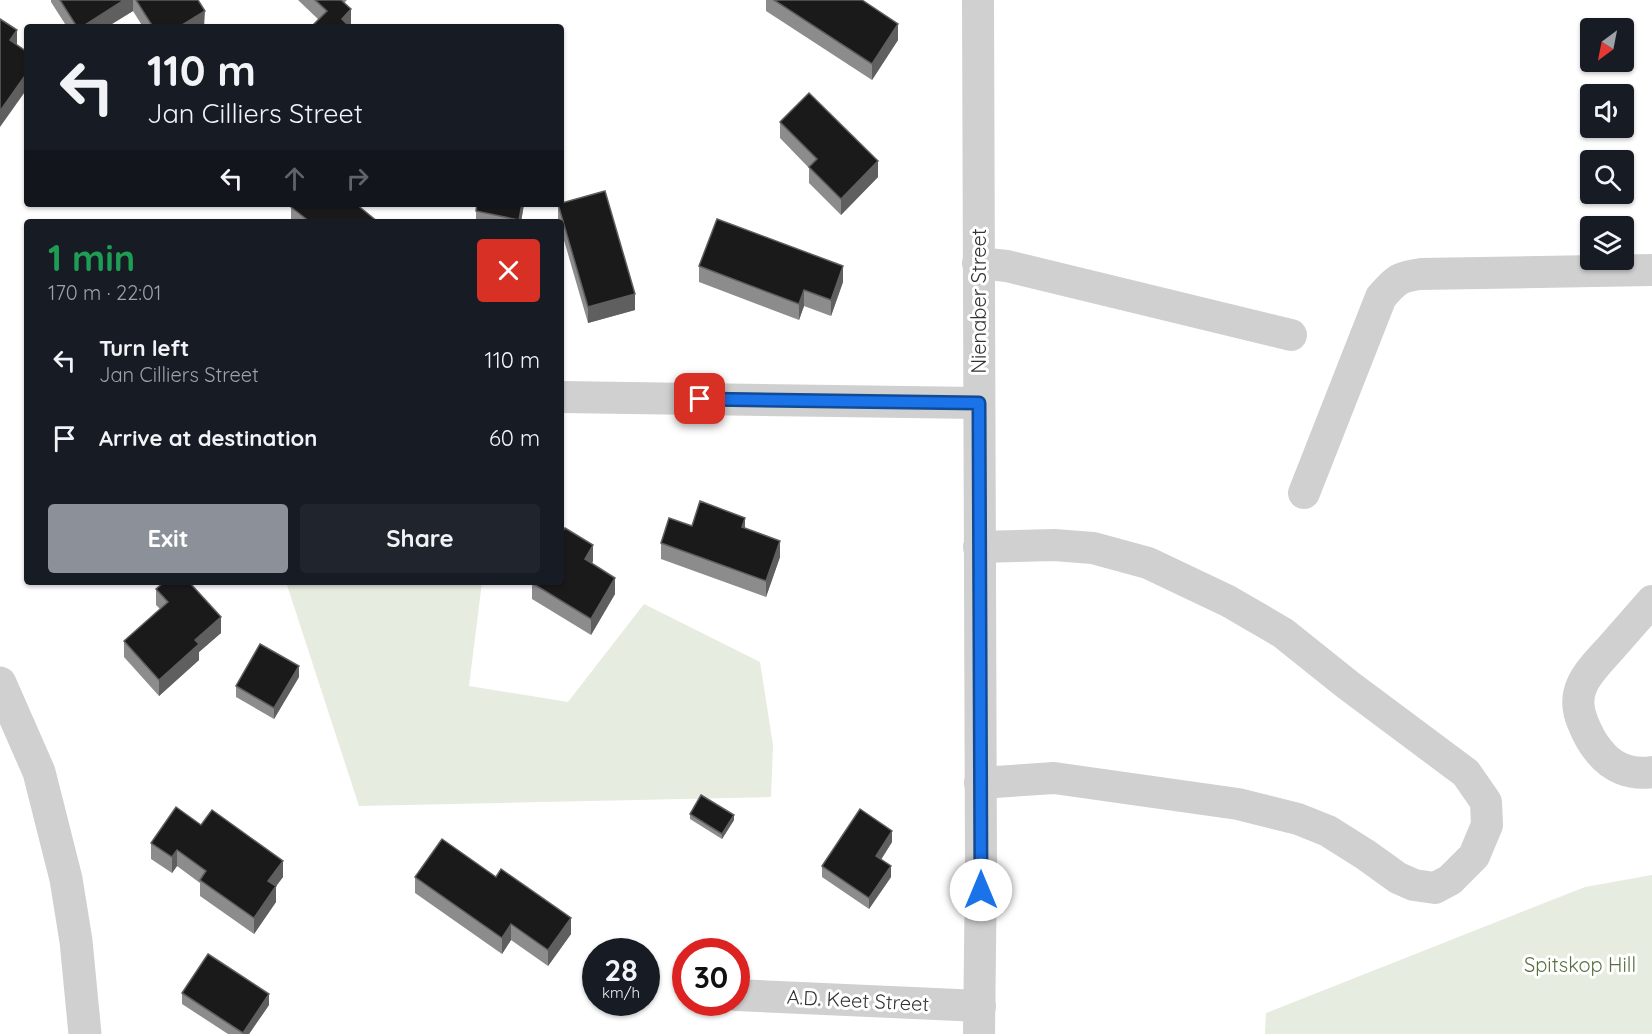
<!DOCTYPE html>
<meta charset="utf-8">
<style>
:root{--surface:#171b24;--page:#20242c;--text:#f1f3f6;--muted:#9ea1a6;--accent:#8c9099}
body{margin:0;font-family:Quicksand,sans-serif;background:var(--page);color:var(--text);height:100vh;display:flex;flex-direction:column;font-size:22px;white-space:nowrap}
*{box-sizing:border-box;margin:0}
p{font-size:20px;color:var(--muted)}
.icon{flex:none;width:33px;height:33px;fill:none;stroke:currentColor;stroke-width:2;stroke-linecap:round;stroke-linejoin:round}
.map{position:relative;flex:1;overflow:hidden}
.details{position:absolute;left:24px;top:219px;width:540px;height:366px;display:flex;flex-direction:column;background:var(--surface);border-radius:6px;box-shadow:0 2px 4px #0004}
.details>*{flex:none}
.guide{position:absolute;left:24px;top:24px;width:540px;height:183px;border-radius:6px;box-shadow:0 2px 4px #0004;background:#171b24;color:var(--text);overflow:hidden}
.needle{width:39px;rotate:212deg}
.fabs{position:absolute;left:1580px;top:18px;display:grid;gap:12px}
.fabs a{display:grid;place-items:center;width:54px;height:54px;border-radius:6px;background:var(--surface);box-shadow:0 2px 4px #0004;font-size:30px}
.speed{position:absolute;left:582px;top:938px;display:flex;gap:12px;font-size:30px;font-weight:700;text-align:center}
.speed>*{display:grid;place-content:center;width:78px;height:78px;border-radius:50%;background:var(--surface);box-shadow:0 2px 4px #0004;line-height:1}
.speed small{font-size:15px;font-weight:400}
.speed .limit{border:9px solid #d22;background:#fff;color:#111}
.pin{position:absolute;display:grid;place-items:center;width:51px;height:51px;color:#fff;margin:-26px;border-radius:12px;box-shadow:0 3px 9px #0006}
.me{position:absolute;width:66px;margin:-33px;rotate:0deg;stroke-linejoin:round;filter:drop-shadow(0 0 4px #0008)}
.turn{display:flex;align-items:center;gap:21px;height:126px;padding:0 24px;font-size:27px}
.turn .icon{width:78px;height:78px;stroke-width:2.5}
.turn b{display:block;font-size:42px;line-height:51px}
.lanes{display:flex;align-items:center;height:57px;padding:0 24px;background:#0003;justify-content:center;gap:30px;direction:ltr}
.lanes .off{opacity:.35}
.round{display:grid;place-items:center;flex:none;width:63px;height:63px;border-radius:6px;background:var(--page)}
.head{display:flex;align-items:center;justify-content:space-between;height:102px;padding:0 24px}
h1{font-size:36px;font-weight:700;line-height:45px;color:#1e9e55}
.primary-button{display:flex;gap:12px;margin-top:auto;padding:12px 24px}
.primary-button a{flex:1;height:69px;border-radius:6px;background:var(--accent);color:#fff;font-size:24px;font-weight:700;line-height:69px;text-align:center}
.primary-button a+a{background:var(--page);color:var(--text)}
ul{padding:0;list-style:none}
li{display:flex;align-items:center;gap:18px;height:78px;padding:0 24px}
li div{flex:1}
li b{display:block;font-size:22px}
li em{font-style:normal}
.map>svg:first-child{display:block}
.green{fill:#e6ecdf}
.lines{fill:none;stroke-linecap:round;stroke-linejoin:round}
.minor{stroke:#d0d0d0;stroke-width:32}
.tertiary{stroke:#d0d0d0;stroke-width:33}
.wall{fill:#8c8c8c}
.shaded-wall{fill:#5f5f5f}
.building{fill:#1a1a1a;stroke:#5f5f5f;stroke-width:1.5}
.route-casing{stroke:#114b97;stroke-width:15}
.route{stroke:#1a73e8;stroke-width:10}
.labels{text-anchor:middle;dominant-baseline:central;stroke-width:6;stroke-linejoin:round;paint-order:stroke}
.street-label{font-size:20px;fill:#333;stroke:#fff}
.park-label{font-size:20px;fill:#56703f;stroke:#fff}
</style>
<div class="map">
<svg width="1652" height="1034" viewBox="0 0 1652 1034">
<rect width="100%" height="100%" fill="#fff"/>
<g class="green">
<path d="M 286,582 L 482,582 L 469,686 L 568,702 L 644,604 L 760,662 L 773,745 L 771,797 L 359,806 Z"/>
<path d="M 1652,875 L 1652,1034 L 1265,1034 L 1266,1013 L 1585,887 Z"/>
</g>
<g class="lines">
<g class="minor">
<path d="M 978,0 L 981,867 L 979,1034"/>
<path d="M 978,263 L 1007,266 L 1291,335"/>
<path d="M 561,397 L 979,403"/>
<path d="M 1304,493 L 1381,297 C 1396,280 1398,277 1421,274 L 1652,270"/>
<path d="M 979,547 L 1054,545 L 1093,548 L 1148,563 L 1228,601 L 1283,633 L 1348,685 L 1466,773 L 1486,802 L 1487,825 L 1474,856 L 1450,880 L 1435,888 L 1414,885 L 1398,878 L 1366,855 L 1328,831 L 1298,819 L 1238,804 L 1054,778 L 980,783"/>
<path d="M 1652,601 C 1638,617 1623,634 1609,650 C 1588,673 1569,691 1583,723 C 1587,733 1592,743 1599,751 C 1612,768 1631,775 1652,772"/>
<path d="M 736,995 L 980,1006"/>
</g>
<path class="tertiary" d="M 0,683 L 39,772 L 66,879 L 76,941 L 85,1034"/>
</g>
<g class="wall">
<path d="M 51,0 L 198,0 L 205,27 L 143,27 L 133,11 L 107,27 L 67,27 L 51,2 Z"/>
<path d="M 298,0 L 347,0 L 344,3 L 351,25 L 350,26 L 350,27 L 314,27 L 314,24 L 319,20 Z"/>
<path d="M 766,0 L 862,0 L 898,40 L 872,80 L 766,11 Z"/>
<path d="M 780,122 L 878,177 L 841,215 L 809,183 L 809,168 L 780,138 Z"/>
<path d="M 477,204 L 524,204 L 521,222 L 476,222 L 476,211 Z"/>
<path d="M 558,204 L 635,310 L 588,323 L 561,230 L 561,222 L 559,222 L 558,220 Z"/>
<path d="M 291,207 L 378,222 L 291,222 Z"/>
<path d="M 699,266 L 843,282 L 831,316 L 804,306 L 799,320 L 699,282 Z"/>
<path d="M 692,526 L 745,528 L 780,557 L 766,597 L 661,559 L 661,543 Z"/>
<path d="M 593,561 L 592,564 L 615,594 L 591,635 L 532,599 L 532,583 Z"/>
<path d="M 156,589 L 221,633 L 199,652 L 199,660 L 159,696 L 124,657 L 124,641 L 160,609 L 156,605 Z"/>
<path d="M 299,677 L 274,719 L 236,697 L 236,686 Z"/>
<path d="M 690,814 L 734,820 L 722,839 L 690,819 Z"/>
<path d="M 201,825 L 283,877 L 276,886 L 276,902 L 254,934 L 200,896 L 200,883 L 177,866 L 172,873 L 151,859 L 151,843 Z"/>
<path d="M 892,842 L 881,860 L 891,877 L 869,909 L 822,877 L 822,866 Z"/>
<path d="M 415,877 L 571,934 L 548,966 L 511,940 L 502,954 L 415,893 Z"/>
<path d="M 182,993 L 269,1005 L 249,1034 L 228,1034 L 182,1004 Z"/>
</g>
<g class="shaded-wall">
<path d="M 124,0 L 133,0 L 133,11 L 107,27 L 82,27 Z"/>
<path d="M 351,9 L 351,25 L 349,27 L 342,19 Z"/>
<path d="M 205,11 L 204,27 L 179,27 Z"/>
<path d="M 898,24 L 898,40 L 872,80 L 872,64 Z"/>
<path d="M 17,30 L 17,46 L 10,40 Z"/>
<path d="M 27,73 L 27,89 L 0,127 L 0,111 Z"/>
<path d="M 878,161 L 878,177 L 841,215 L 841,199 Z"/>
<path d="M 522,204 L 524,204 L 521,222 L 519,222 Z"/>
<path d="M 843,266 L 843,282 L 831,316 L 831,300 Z"/>
<path d="M 804,290 L 804,306 L 799,320 L 799,304 Z"/>
<path d="M 635,294 L 635,310 L 588,323 L 588,307 Z"/>
<path d="M 745,518 L 745,534 L 742,527 Z"/>
<path d="M 780,541 L 780,557 L 766,597 L 766,581 Z"/>
<path d="M 593,545 L 593,561 L 585,575 L 585,559 Z"/>
<path d="M 615,578 L 615,594 L 591,635 L 591,619 Z"/>
<path d="M 221,617 L 221,633 L 199,652 L 199,660 L 159,696 L 159,680 L 195,640 Z"/>
<path d="M 299,666 L 299,677 L 274,719 L 274,708 Z"/>
<path d="M 734,815 L 734,820 L 722,839 L 722,834 Z"/>
<path d="M 892,831 L 892,842 L 876,867 L 876,856 Z"/>
<path d="M 177,850 L 177,866 L 172,873 L 172,857 Z"/>
<path d="M 283,861 L 283,877 L 268,897 L 268,881 Z"/>
<path d="M 891,866 L 891,877 L 869,909 L 869,898 Z"/>
<path d="M 276,886 L 276,902 L 254,934 L 254,918 Z"/>
<path d="M 571,918 L 571,934 L 548,966 L 548,950 Z"/>
<path d="M 511,924 L 511,940 L 502,954 L 502,938 Z"/>
<path d="M 269,994 L 269,1005 L 249,1034 L 243,1034 Z"/>
</g>
<g class="building">
<path d="M 60,0 L 124,0 L 82,27 L 77,27 Z"/>
<path d="M 136,0 L 198,0 L 205,11 L 179,27 L 153,27 Z"/>
<path d="M 315,0 L 341,0 L 351,9 L 342,19 L 350,27 L 318,27 L 314,24 L 327,11 Z"/>
<path d="M 774,0 L 862,0 L 898,24 L 872,64 Z"/>
<path d="M 0,19 L 17,30 L 10,40 L 27,52 L 27,73 L 0,111 Z"/>
<path d="M 809,93 L 878,161 L 841,199 L 809,167 L 817,159 L 780,122 Z"/>
<path d="M 605,191 L 635,294 L 588,307 L 558,204 Z"/>
<path d="M 294,204 L 356,204 L 378,222 L 310,222 L 291,207 Z"/>
<path d="M 477,204 L 522,204 L 519,220 L 476,211 Z"/>
<path d="M 717,219 L 843,266 L 831,300 L 804,290 L 799,304 L 699,266 Z"/>
<path d="M 700,501 L 745,518 L 742,527 L 780,541 L 766,581 L 661,543 L 669,518 L 692,526 Z"/>
<path d="M 565,528 L 593,545 L 585,559 L 615,578 L 591,619 L 532,583 L 533,582 L 561,582 L 561,534 Z"/>
<path d="M 164,582 L 189,582 L 221,617 L 195,640 L 199,644 L 159,680 L 124,641 L 168,602 L 156,589 Z"/>
<path d="M 260,644 L 299,666 L 274,708 L 236,686 Z"/>
<path d="M 701,795 L 734,815 L 722,834 L 690,814 Z"/>
<path d="M 176,807 L 201,825 L 212,810 L 283,861 L 268,881 L 276,886 L 254,918 L 200,880 L 206,871 L 177,850 L 172,857 L 151,843 Z"/>
<path d="M 860,809 L 892,831 L 876,856 L 891,866 L 869,898 L 822,866 Z"/>
<path d="M 442,839 L 496,877 L 501,869 L 571,918 L 548,950 L 511,924 L 502,938 L 415,877 Z"/>
<path d="M 208,954 L 269,994 L 243,1033 L 182,993 Z"/>
</g>
<g class="lines">
<g class="route-casing">
<path id="route" d="M 700,399 L 979,403 L 981,890"/>
</g>
<use href="#route" class="route"/>
</g>
<g class="labels">
<g class="street-label">
<text transform="translate(978 301) rotate(-90)">Nienaber Street</text>
<text transform="translate(858 1000) rotate(3)">A.D. Keet Street</text>
</g>
<g class="park-label">
<text x="1580" y="964">Spitskop Hill</text>
</g>
</g>
</svg>
<div class="fabs">
<a><svg class="needle" viewBox="-14 -14 28 28"><path d="M0-13l5 13h-10z" fill="#e53935"/><path d="M0 13l5-13h-10z" fill="#9ea1a6"/></svg></a>
<a><svg class="icon" aria-label="sound" viewBox="0 0 24 24"><path d="M4 9h4l5-4v14l-5-4H4zM17 9q2 3 0 6"/></svg></a>
<a><svg class="icon" aria-label="search" viewBox="0 0 24 24"><circle cx="10" cy="10" r="6"/><path d="M15 15l6 6"/></svg></a>
<a><svg class="icon" aria-label="layers" viewBox="0 0 24 24"><path d="M12 4l9 5-9 5-9-5zM3 14l9 5 9-5"/></svg></a>
</div>
<div class="speed"><div>28<small>km/h</small></div><div class="limit">30</div></div>
<div class="pin" style="left:700px;top:399px;background:#d93025"><svg class="icon" aria-label="arrive" viewBox="0 0 24 24"><path d="M6 21V4h12l-3 4 3 4H6"/></svg></div>
<svg class="me" style="left:981px;top:890px" viewBox="-20 -20 40 40"><circle r="19" fill="#fff"/><path d="M0-13L10 11 0 6-10 11z" fill="#1a73e8"/></svg>
<div class="guide">
<div class="turn"><svg class="icon" aria-label="left" viewBox="0 0 24 24"><path d="M17 20v-9H6M10 6l-5 5 5 5"/></svg><div><b>110 m</b>Jan Cilliers Street</div></div>
<div class="lanes"><svg class="icon" aria-label="left" viewBox="0 0 24 24"><path d="M17 20v-9H6M10 6l-5 5 5 5"/></svg><svg class="icon off" aria-label="ahead" viewBox="0 0 24 24"><path d="M12 20V5M6 11l6-6 6 6"/></svg><svg class="icon off" aria-label="right" viewBox="0 0 24 24"><path d="M7 20v-9h11M14 6l5 5-5 5"/></svg></div>
</div>
<section class="details">
<div class="head"><div><h1>1 min</h1><p>170 m · 22:01</p></div><a class="round" style="background:#d93025;color:#fff"><svg class="icon" aria-label="close" viewBox="0 0 24 24"><path d="M6 6l12 12M18 6L6 18"/></svg></a></div>
<ul>
<li><svg class="icon" aria-label="left" viewBox="0 0 24 24"><path d="M17 20v-9H6M10 6l-5 5 5 5"/></svg><div><b>Turn left</b><p>Jan Cilliers Street</p></div><em>110 m</em></li>
<li><svg class="icon" aria-label="arrive" viewBox="0 0 24 24"><path d="M6 21V4h12l-3 4 3 4H6"/></svg><div><b>Arrive at destination</b></div><em>60 m</em></li>
</ul>
<div class="primary-button"><a>Exit</a><a>Share</a></div>
</section>
</div>
